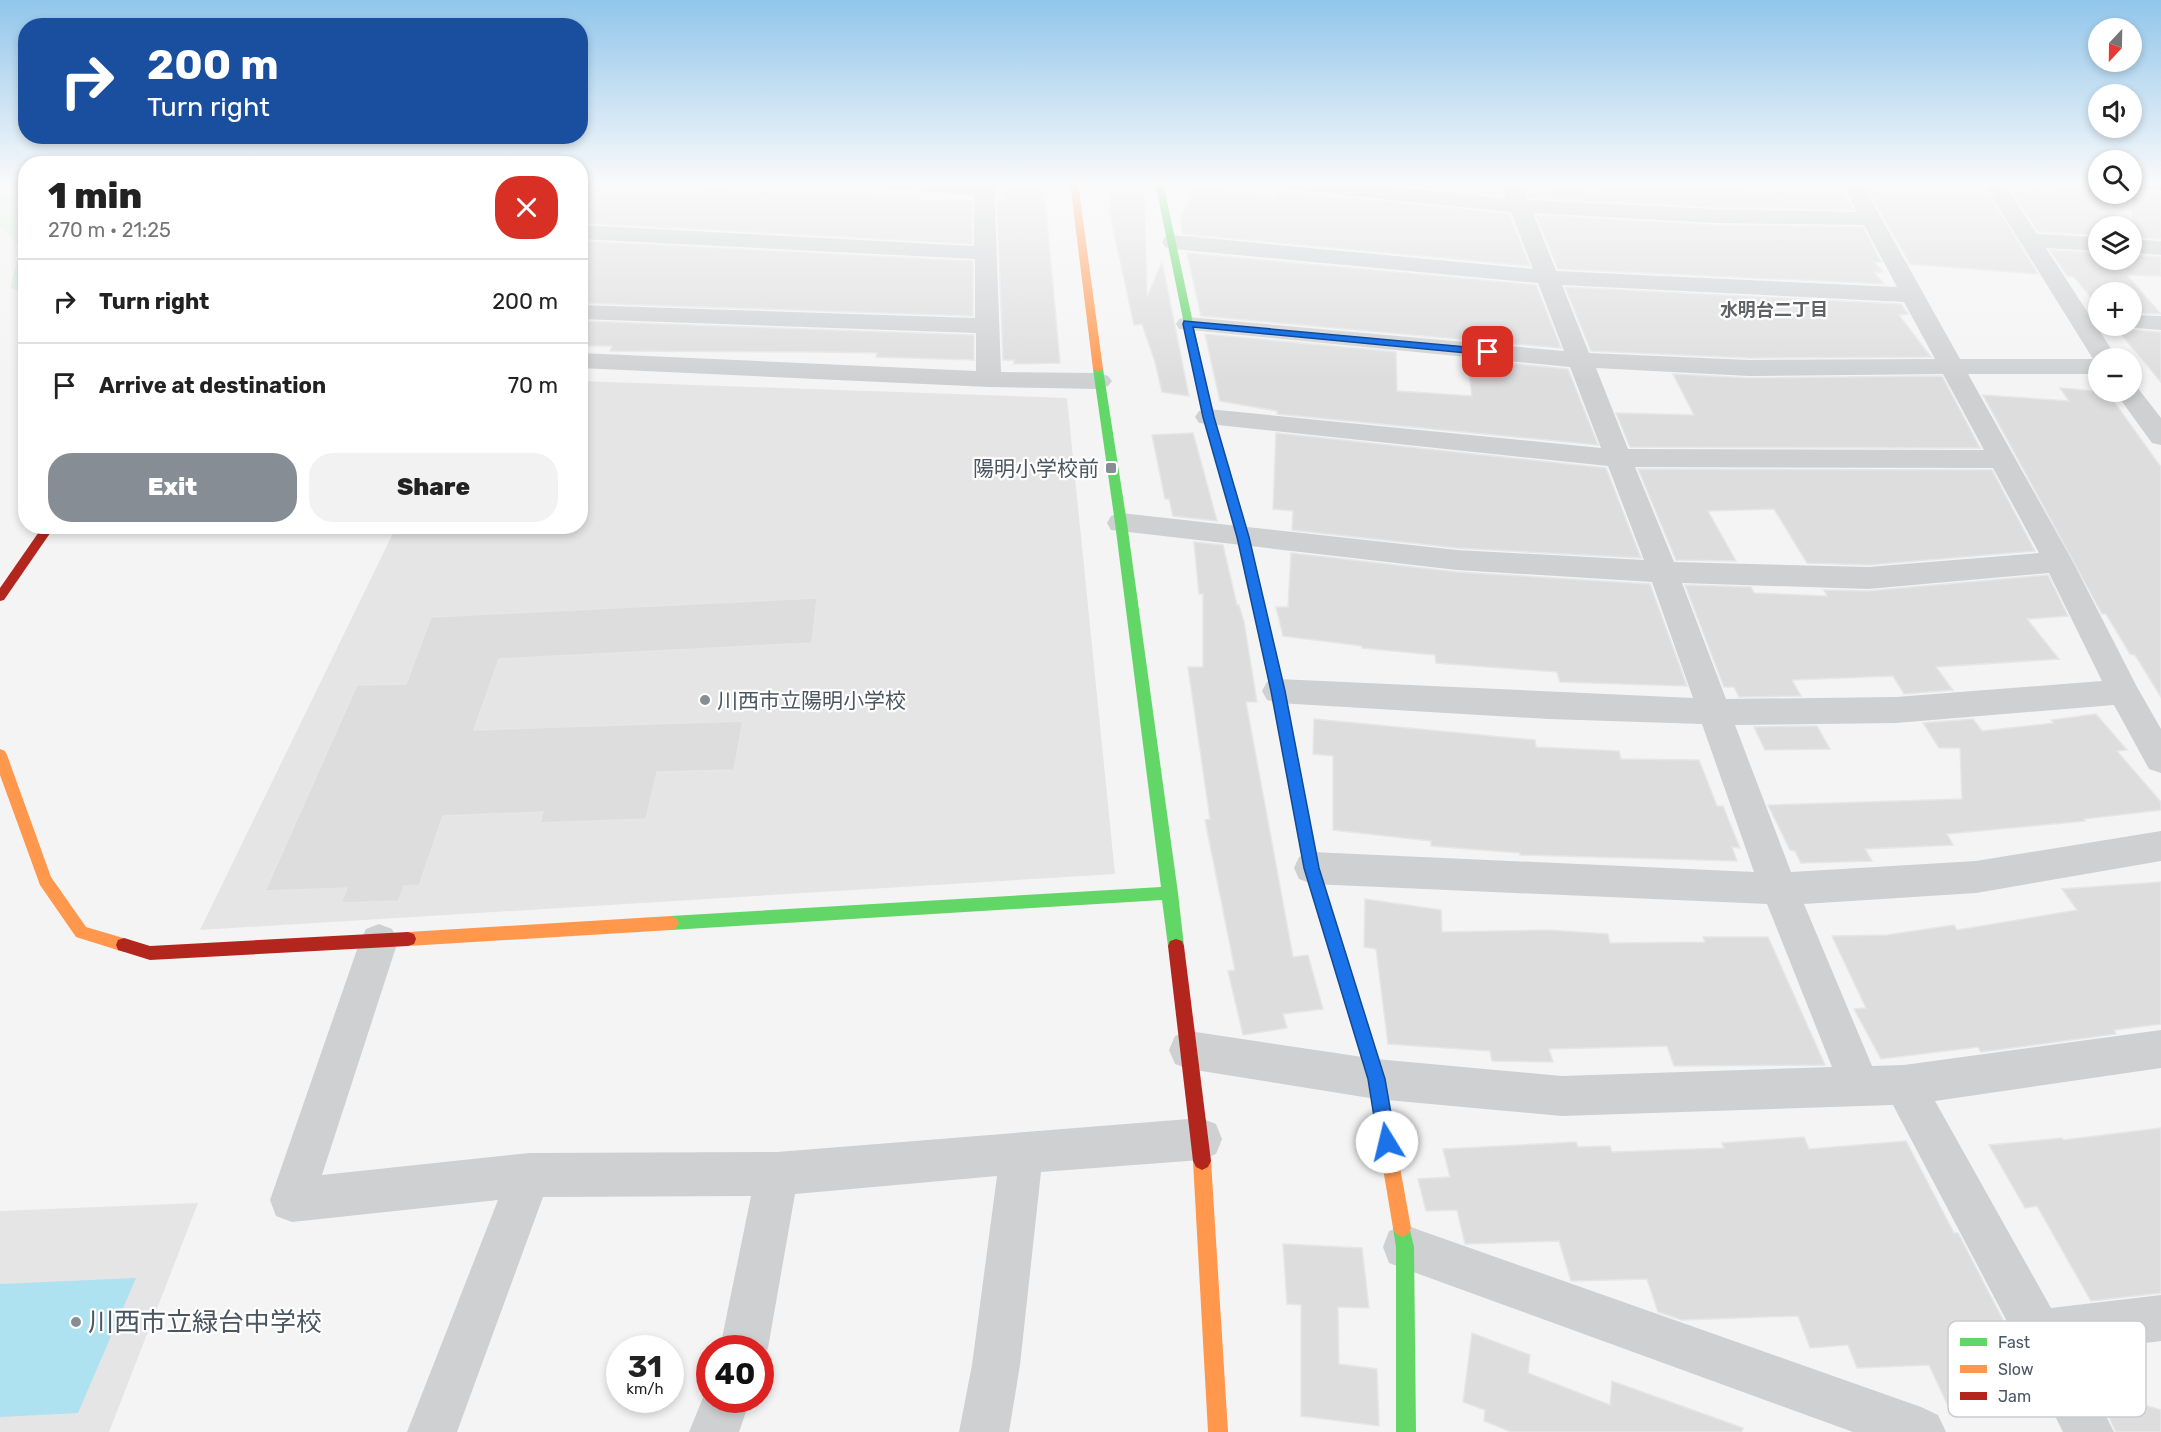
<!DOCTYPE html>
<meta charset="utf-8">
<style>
:root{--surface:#fff;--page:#f2f2f2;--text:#222;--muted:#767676;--line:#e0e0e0;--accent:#868d94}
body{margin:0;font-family:Rubik,"Noto Sans JP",sans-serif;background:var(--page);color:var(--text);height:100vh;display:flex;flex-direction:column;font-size:22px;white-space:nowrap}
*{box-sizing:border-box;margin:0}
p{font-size:20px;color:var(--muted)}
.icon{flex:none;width:33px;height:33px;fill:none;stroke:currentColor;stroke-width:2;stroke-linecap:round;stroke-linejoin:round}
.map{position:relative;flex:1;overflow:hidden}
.drawer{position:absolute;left:18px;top:156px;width:570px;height:378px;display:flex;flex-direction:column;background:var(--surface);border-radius:24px;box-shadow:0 3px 9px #0003}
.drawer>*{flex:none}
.hud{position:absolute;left:18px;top:18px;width:570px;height:126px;border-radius:24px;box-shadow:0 3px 9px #0003;background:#1a4fa0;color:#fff;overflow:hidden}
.needle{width:39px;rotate:202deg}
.tools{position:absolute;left:2088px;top:18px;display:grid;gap:12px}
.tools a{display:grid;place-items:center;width:54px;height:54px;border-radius:50%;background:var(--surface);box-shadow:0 3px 9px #0003;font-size:30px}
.speed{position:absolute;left:606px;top:1335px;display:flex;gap:12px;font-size:30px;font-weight:700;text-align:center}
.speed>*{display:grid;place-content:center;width:78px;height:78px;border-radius:50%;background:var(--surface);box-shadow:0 3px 9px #0003;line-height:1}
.speed small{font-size:15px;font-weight:400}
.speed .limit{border:9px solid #d22;background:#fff;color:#111}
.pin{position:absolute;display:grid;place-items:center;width:51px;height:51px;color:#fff;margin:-26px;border-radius:12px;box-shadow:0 3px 9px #0006}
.me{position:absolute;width:66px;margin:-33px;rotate:351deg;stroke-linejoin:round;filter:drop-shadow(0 0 4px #0008)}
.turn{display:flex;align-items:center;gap:21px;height:126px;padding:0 30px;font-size:27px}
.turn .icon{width:78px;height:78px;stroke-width:2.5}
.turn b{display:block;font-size:42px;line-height:51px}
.round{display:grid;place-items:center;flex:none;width:63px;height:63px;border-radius:24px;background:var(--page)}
.summary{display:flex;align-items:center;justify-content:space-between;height:102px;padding:0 30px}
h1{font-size:36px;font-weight:800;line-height:45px}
.button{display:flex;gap:12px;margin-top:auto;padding:12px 30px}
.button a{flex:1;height:69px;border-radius:24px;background:var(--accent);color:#fff;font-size:24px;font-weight:800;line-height:69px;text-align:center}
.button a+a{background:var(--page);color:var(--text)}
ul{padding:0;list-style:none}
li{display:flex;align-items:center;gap:18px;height:84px;padding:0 30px;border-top:2px solid var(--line)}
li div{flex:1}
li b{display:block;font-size:22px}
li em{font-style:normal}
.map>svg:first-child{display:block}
.education{fill:#e6e5e6}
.green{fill:#d9f2e3}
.water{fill:#aee2f0}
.building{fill:#ddddde;stroke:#e5e6e7;stroke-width:1.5}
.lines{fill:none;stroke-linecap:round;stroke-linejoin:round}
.street{fill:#ced0d2;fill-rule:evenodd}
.fast{fill:#63d668;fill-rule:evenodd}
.slow{fill:#ff974d;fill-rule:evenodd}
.jam{fill:#b3261e;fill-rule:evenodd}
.route{fill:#1a73e8;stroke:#114b97;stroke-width:1.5}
.poi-dot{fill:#868d94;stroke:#fff;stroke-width:2}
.labels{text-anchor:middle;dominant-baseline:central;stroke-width:4.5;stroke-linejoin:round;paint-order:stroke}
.far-neighbourhood-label{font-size:18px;font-weight:bold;fill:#5f6368;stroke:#fff}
.poi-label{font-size:21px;fill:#4a5661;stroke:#fff;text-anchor:end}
.near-poi-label{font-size:26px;fill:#4a5661;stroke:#fff;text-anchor:start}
.key{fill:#fff;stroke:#c9ccd0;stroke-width:1.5}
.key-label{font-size:16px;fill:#4a5661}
</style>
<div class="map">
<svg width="2161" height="1432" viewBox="0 0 2161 1432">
<rect width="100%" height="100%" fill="#f4f4f4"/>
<g class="education">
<path d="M 581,381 L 1067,398 L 1115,874 L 200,930 L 396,527 L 580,526 Z"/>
<path d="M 198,1203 L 109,1432 L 0,1432 L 0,1211 Z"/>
</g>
<path class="green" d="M 0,182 L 25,182 L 25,292 L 10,288 L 21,247 L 0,227 Z"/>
<path class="water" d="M 136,1278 L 78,1413 L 0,1417 L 0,1284 Z"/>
<g class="building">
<path d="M 580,182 L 659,182 L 733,187 L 731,190 L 872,192 L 872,195 L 921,196 L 920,200 L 972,201 L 972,244 L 580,223 Z"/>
<path d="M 1111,182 L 1144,182 L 1147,297 L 1162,262 L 1189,396 L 1162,392 L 1155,362 L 1142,324 L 1134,325 L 1110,214 Z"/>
<path d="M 1359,182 L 1498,182 L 1503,195 Z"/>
<path d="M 1743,182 L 1839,182 L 1853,210 L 1714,207 L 1529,198 L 1523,184 L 1585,186 L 1584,183 L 1615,186 L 1708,188 L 1706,186 L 1745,185 Z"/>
<path d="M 1863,182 L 1981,182 L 2038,274 L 1910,264 Z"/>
<path d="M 2006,182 L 2053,184 L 2057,189 L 2090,190 L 2126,226 L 2098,226 L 2098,235 L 2038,232 Z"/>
<path d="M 1195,186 L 1276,197 L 1277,191 L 1509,214 L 1530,266 L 1183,234 L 1180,221 Z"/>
<path d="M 1044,188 L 1060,363 L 1014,364 L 1014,360 L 1003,360 L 997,201 L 1005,201 L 1004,190 Z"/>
<path d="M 2132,193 L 2161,194 L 2161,239 L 2132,237 Z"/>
<path d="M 1536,215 L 1714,225 L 1863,227 L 1881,262 L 1874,262 L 1883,272 L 1874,272 L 1884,284 L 1558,269 Z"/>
<path d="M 580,241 L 973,261 L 973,316 L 580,303 Z"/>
<path d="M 2050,250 L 2098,253 L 2098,260 L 2132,260 L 2132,255 L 2161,257 L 2161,276 L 2127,275 L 2161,314 L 2132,313 L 2132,292 L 2098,292 L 2098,306 L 2074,277 L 2067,276 Z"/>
<path d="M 1187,253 L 1536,285 L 1561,348 L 1201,316 Z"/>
<path d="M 1565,287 L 1901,304 L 1908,314 L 1899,315 L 1931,357 L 1749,358 L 1591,351 Z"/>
<path d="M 580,321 L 974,335 L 974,360 L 876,357 L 877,353 L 822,352 L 610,351 L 612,346 L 580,346 Z"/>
<path d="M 2114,326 L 2120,326 L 2123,329 L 2161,332 L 2161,382 Z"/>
<path d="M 1205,334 L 1396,352 L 1397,391 L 1472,396 L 1467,359 L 1568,369 L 1598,445 L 1277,414 L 1277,411 L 1220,401 Z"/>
<path d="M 1673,374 L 1749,378 L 1942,376 L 1980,448 L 1630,447 L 1616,413 L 1694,415 Z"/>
<path d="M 2060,388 L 2107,392 L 2161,467 L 2161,697 L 2135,655 L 2130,654 L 2106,614 L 2102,614 L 1983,395 L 2069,401 Z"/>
<path d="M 1193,433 L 1203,469 L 1217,521 L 1173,516 L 1169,499 L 1165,499 L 1152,435 Z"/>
<path d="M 1276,433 L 1606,468 L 1641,558 L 1457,548 L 1292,530 L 1293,511 L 1273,509 Z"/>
<path d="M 1638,469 L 1992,470 L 2035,551 L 1868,565 L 1807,563 L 1774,509 L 1708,511 L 1736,561 L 1676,560 Z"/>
<path d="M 1194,542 L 1223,545 L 1237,605 L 1239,605 L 1244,622 L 1257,702 L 1246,702 L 1293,957 L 1308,955 L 1323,1009 L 1283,1014 L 1287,1028 L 1243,1035 L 1228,971 L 1235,970 L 1205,820 L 1210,819 L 1188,667 L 1203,667 L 1203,594 L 1199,594 Z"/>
<path d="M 1291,553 L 1457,572 L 1650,584 L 1687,686 L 1560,682 L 1557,672 L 1436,663 L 1435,655 L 1362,648 L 1362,646 L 1283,636 L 1276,607 L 1288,607 Z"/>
<path d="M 2048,575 L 2068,616 L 2027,619 L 2059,659 L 1936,667 L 1953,690 L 1904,694 L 1893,676 L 1792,680 L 1801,696 L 1739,697 L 1734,687 L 1724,687 L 1685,585 L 1751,587 L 1754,593 L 1827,596 L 1824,590 L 1868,591 Z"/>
<path d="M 817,598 L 812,643 L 499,659 L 474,730 L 743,721 L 734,770 L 657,772 L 646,819 L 540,823 L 543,812 L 443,816 L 419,886 L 404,886 L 399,901 L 341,903 L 347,888 L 265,891 L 357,685 L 406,684 L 431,617 Z"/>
<path d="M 2096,714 L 2127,750 L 2117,751 L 2161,802 L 2161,810 L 2084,819 L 2085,821 L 1947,834 L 1953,845 L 1865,849 L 1872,861 L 1801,863 L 1795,851 L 1790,850 L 1768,805 L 1962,799 L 1960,748 L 1939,748 L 1923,723 L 1973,719 L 1982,731 L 2054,723 L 2051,720 Z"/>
<path d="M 1314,719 L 1535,740 L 1536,747 L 1619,751 L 1621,759 L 1699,760 L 1717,806 L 1723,806 L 1740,848 L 1732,847 L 1737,861 L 1520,855 L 1520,853 L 1431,846 L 1431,841 L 1333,830 L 1333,756 L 1313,754 Z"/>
<path d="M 1817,726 L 1830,749 L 1765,750 L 1754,727 Z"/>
<path d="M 2161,882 L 2161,1024 L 2114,1030 L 2116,1034 L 1981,1052 L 1978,1047 L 1881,1059 L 1854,1009 L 1866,1008 L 1832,936 L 1887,935 L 1954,925 L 1957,930 L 2077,910 L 2062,889 Z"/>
<path d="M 1365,899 L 1441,910 L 1442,932 L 1548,930 L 1608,934 L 1610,943 L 1705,942 L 1703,937 L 1768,937 L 1825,1065 L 1674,1066 L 1667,1046 L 1549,1049 L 1553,1062 L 1492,1061 L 1490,1051 L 1388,1044 L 1376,949 L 1364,947 Z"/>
<path d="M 2161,1128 L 2161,1293 L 2091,1301 L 2037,1206 L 2025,1208 L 1989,1145 L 2062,1138 L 2063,1140 Z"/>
<path d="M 1804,1137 L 1809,1149 L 1906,1141 L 1954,1233 L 1958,1233 L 2044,1399 L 1948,1406 L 1929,1365 L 1857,1368 L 1848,1345 L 1810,1348 L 1798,1316 L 1682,1320 L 1658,1312 L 1647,1279 L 1571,1281 L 1559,1241 L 1465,1244 L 1457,1210 L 1426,1211 L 1418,1179 L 1450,1177 L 1443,1149 L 1576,1142 L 1578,1147 L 1610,1146 L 1612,1152 L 1724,1148 L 1722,1143 Z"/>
<path d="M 1283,1244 L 1362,1248 L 1369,1308 L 1338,1307 L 1339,1364 L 1377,1369 L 1379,1426 L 1301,1416 L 1301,1305 L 1287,1304 Z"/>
<path d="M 1472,1333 L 1530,1355 L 1528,1373 L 1610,1405 L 1612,1381 L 1743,1428 L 1742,1432 L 1511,1432 L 1484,1421 L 1485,1410 L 1463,1402 Z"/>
<path d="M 2096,1390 L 2161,1410 L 2161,1432 L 2116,1432 Z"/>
</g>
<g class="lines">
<g class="street">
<path d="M 862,182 L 994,182 L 1001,372 L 1099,373 L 1108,376 L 1112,381 L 1108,386 L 1099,389 L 989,387 L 580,368 L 580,353 L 976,371 L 976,333 L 580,319 L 580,305 L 975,318 L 975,259 L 580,239 L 580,225 L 974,246 L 974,195 L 872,188 L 865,186 Z"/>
<path d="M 1263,182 L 1336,182 L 1506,198 L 1500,182 L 1520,182 L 1528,200 L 1714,209 L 1857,212 L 1841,182 L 1861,182 L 1960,359 L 2093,359 L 1983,182 L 2003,182 L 2037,234 L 2098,237 L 2098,251 L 2046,248 L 2117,358 L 2098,358 L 2098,374 L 1968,374 L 2073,562 L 2137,687 L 2161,729 L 2161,773 L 2149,769 L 2114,705 L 1896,723 L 1735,725 L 1791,872 L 1976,861 L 2161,831 L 2161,861 L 1976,893 L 1804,904 L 1872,1066 L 1904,1065 L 2161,1030 L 2161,1068 L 1935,1101 L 2051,1308 L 2161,1295 L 2161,1341 L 2074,1352 L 2114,1432 L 2063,1432 L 2022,1350 L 1893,1105 L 1562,1116 L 1376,1099 L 1189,1069 L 1175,1064 L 1169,1050 L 1175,1036 L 1189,1031 L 1376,1059 L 1562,1076 L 1832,1067 L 1767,904 L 1312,884 L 1299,879 L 1294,868 L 1299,857 L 1312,852 L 1754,872 L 1702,724 L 1549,719 L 1278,703 L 1267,700 L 1262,691 L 1267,682 L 1278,679 L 1693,698 L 1652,582 L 1457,570 L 1111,530 L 1107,523 L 1111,516 L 1121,513 L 1457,550 L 1644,560 L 1608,466 L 1199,423 L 1195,417 L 1199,411 L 1208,409 L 1601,448 L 1570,367 L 1179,329 L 1176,324 L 1179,319 L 1188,317 L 1564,351 L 1538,283 L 1173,249 L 1165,247 L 1162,242 L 1165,237 L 1173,235 L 1533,269 L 1511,212 L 1273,188 L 1266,186 ZM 1533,213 L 1714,223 L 1864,225 L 1897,287 L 1556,271 ZM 1562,285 L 1904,302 L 1935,359 L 1749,360 L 1589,353 ZM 1596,368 L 1749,376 L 1943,374 L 1984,450 L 1628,449 ZM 1635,467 L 1993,468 L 2039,553 L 1868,567 L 1674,562 ZM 2049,573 L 2102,681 L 1896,697 L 1726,699 L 1682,583 L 1868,589 Z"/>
<path d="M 2132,182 L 2161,182 L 2161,191 L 2132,189 Z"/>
<path d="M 2132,239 L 2161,241 L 2161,255 L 2132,253 Z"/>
<path d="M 2132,315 L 2161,316 L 2161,330 L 2123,327 L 2122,326 L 2132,326 Z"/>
<path d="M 2132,385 L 2137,387 L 2161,418 L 2161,445 L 2152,443 L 2115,392 L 2132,392 Z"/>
<path d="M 379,924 L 392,929 L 398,941 L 322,1175 L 529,1153 L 777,1152 L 1201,1118 L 1216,1124 L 1222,1139 L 1216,1154 L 1201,1160 L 1041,1172 L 1020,1365 L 1009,1432 L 959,1432 L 972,1365 L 997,1176 L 795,1194 L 768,1348 L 760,1365 L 760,1348 L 720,1348 L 751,1196 L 543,1197 L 457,1432 L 407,1432 L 498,1200 L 292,1222 L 276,1216 L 270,1200 L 360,941 L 366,929 Z"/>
<path d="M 1405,1225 L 1921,1407 L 1938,1415 L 1946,1432 L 1853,1432 L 1405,1269 L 1389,1263 L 1383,1247 L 1389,1231 Z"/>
<path d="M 709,1383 L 710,1400 L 750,1400 L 739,1432 L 689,1432 Z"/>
</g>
<g class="fast">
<path d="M 1155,182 L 1163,182 L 1213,417 L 1249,537 L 1285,691 L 1319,868 L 1354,981 L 1352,986 L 1346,988 L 1340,986 L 1338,981 L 1305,868 L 1271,691 L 1237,537 L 1203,417 Z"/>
<path d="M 1098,366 L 1103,369 L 1127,523 L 1178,893 L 1184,946 L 1182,951 L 1176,953 L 1170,951 L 1168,946 L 1162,900 L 671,930 L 666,928 L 663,923 L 666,918 L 671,916 L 1161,887 L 1115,523 L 1093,369 Z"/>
<path d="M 1402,1219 L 1408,1222 L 1414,1247 L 1416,1432 L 1396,1432 L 1396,1247 L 1393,1228 L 1396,1222 Z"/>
</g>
<g class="slow">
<path d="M 1070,182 L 1078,182 L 1103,369 L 1098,372 L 1093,369 Z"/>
<path d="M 0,749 L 5,751 L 7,755 L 51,877 L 86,927 L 130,940 L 132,945 L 130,950 L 124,952 L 76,937 L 40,885 L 0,775 Z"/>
<path d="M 671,916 L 676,918 L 679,923 L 676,928 L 671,930 L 408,946 L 402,944 L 400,939 L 402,934 L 408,932 Z"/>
<path d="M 1346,974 L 1352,976 L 1354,981 L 1384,1079 L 1411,1228 L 1408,1234 L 1402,1237 L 1396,1234 L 1393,1228 L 1368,1079 L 1338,981 L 1340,976 Z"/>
<path d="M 1202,1152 L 1208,1155 L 1211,1161 L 1228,1432 L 1208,1432 L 1193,1161 L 1196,1155 Z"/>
</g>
<g class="jam">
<path d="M 43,526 L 55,526 L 4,600 L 0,601 L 0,588 Z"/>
<path d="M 408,932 L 414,934 L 416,939 L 414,944 L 408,946 L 150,960 L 118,950 L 116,945 L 118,940 L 124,938 L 150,946 Z"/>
<path d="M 1176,939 L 1182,941 L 1184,946 L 1211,1161 L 1208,1167 L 1202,1170 L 1196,1167 L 1193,1161 L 1168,946 L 1170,941 Z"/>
</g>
</g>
<linearGradient id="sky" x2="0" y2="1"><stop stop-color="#91c6eb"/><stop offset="0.48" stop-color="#fafafa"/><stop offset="1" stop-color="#fafafa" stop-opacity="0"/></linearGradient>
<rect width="2161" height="382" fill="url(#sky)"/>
<path class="route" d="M 1184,321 L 1488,349 L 1493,352 L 1488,355 L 1193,327 L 1214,417 L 1249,537 L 1285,691 L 1319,868 L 1385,1079 L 1396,1142 L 1393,1148 L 1387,1151 L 1381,1148 L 1378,1142 L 1368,1079 L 1304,868 L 1271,691 L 1237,537 L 1203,417 L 1183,324 Z"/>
<g class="poi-dot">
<rect x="1105" y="462" width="12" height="12" rx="3"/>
<circle cx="705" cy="700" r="6"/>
<circle cx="76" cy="1322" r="6"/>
</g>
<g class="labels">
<g class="far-neighbourhood-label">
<text x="1774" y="310">水明台二丁目</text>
</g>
<g class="poi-label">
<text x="1099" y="468">陽明小学校前</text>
<text x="717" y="700" text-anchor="start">川西市立陽明小学校</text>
</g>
<g class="near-poi-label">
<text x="88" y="1322">川西市立緑台中学校</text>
</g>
</g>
<rect x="1948" y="1321" width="198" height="96" rx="9" class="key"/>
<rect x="1960" y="1338" width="27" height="8" fill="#63d668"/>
<rect x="1960" y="1365" width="27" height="8" fill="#ff974d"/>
<rect x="1960" y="1392" width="27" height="8" fill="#b3261e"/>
<g class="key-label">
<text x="1998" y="1348">Fast</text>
<text x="1998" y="1375">Slow</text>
<text x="1998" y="1402">Jam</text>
</g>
</svg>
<div class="tools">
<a><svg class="needle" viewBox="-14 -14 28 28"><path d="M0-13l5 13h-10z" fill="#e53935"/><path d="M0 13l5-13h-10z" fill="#767676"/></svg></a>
<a><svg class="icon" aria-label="sound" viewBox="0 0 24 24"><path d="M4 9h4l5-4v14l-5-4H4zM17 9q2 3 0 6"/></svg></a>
<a><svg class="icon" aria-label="search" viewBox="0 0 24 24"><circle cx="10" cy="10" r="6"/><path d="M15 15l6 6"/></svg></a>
<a><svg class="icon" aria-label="layers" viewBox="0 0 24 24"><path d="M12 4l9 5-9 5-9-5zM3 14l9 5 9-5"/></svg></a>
<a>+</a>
<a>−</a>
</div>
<div class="speed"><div>31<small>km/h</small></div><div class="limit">40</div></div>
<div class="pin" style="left:1488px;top:352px;background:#d93025"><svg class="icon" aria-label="arrive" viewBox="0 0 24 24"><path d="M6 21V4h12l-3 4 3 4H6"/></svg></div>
<svg class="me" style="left:1387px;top:1142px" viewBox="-20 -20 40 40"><circle r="19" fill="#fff"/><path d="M0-13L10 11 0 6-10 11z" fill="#1a73e8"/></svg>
<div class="hud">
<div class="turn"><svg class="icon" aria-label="right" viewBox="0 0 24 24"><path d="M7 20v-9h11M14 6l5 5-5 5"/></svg><div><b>200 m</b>Turn right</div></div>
</div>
<section class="drawer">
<div class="summary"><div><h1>1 min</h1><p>270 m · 21:25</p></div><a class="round" style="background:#d93025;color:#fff"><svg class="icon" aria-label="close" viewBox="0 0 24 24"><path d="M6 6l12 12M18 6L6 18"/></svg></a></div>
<ul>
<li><svg class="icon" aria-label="right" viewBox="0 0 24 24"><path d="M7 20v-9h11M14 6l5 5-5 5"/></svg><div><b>Turn right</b></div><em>200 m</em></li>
<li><svg class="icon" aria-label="arrive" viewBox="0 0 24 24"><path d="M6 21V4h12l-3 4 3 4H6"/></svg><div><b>Arrive at destination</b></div><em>70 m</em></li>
</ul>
<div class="button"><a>Exit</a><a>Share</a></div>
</section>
</div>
